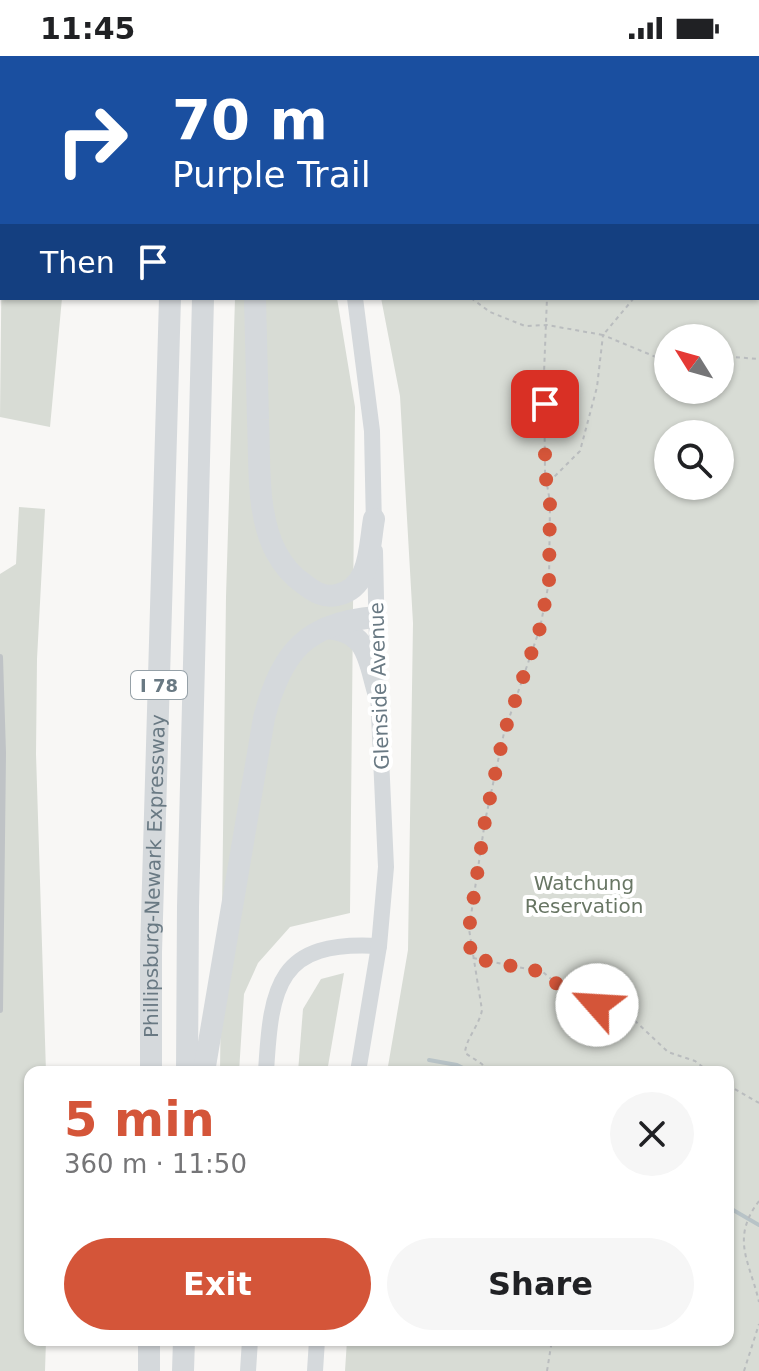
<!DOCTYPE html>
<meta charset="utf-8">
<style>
:root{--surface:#fff;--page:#f6f6f6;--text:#202124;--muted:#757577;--accent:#d45539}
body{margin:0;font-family:"DejaVu Sans",sans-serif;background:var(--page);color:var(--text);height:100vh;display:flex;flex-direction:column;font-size:30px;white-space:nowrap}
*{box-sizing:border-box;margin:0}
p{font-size:26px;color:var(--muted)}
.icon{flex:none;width:44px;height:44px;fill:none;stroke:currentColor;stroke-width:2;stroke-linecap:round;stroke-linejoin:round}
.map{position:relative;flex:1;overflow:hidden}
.side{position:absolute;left:24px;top:1010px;width:710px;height:280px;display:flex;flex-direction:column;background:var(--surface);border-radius:16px;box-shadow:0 2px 6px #0004}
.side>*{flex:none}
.banner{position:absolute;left:0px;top:0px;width:760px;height:244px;box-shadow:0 2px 6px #0004;background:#1a4fa0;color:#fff;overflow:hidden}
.needle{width:52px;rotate:307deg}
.fabs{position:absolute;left:654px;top:268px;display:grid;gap:16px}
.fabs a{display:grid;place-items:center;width:80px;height:80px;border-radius:50%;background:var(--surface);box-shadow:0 2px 6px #0004;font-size:40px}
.pin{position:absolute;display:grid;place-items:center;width:68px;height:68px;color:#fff;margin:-34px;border-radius:16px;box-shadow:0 4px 12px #0006}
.me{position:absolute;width:88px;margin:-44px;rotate:296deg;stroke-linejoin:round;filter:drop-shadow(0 0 6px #0008)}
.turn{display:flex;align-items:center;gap:28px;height:168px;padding:0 40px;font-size:36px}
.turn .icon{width:104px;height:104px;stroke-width:2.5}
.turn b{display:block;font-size:56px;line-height:68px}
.then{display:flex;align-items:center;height:76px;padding:0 40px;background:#0003;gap:16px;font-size:30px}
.round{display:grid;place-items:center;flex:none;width:84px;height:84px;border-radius:42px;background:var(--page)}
.summary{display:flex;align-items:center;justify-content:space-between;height:136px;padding:0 40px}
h1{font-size:48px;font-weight:700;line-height:60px;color:var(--accent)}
.action{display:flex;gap:16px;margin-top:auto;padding:16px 40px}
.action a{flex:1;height:92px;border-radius:48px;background:var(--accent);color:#fff;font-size:32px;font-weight:700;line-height:92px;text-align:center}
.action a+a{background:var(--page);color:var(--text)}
.status{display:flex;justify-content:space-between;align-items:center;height:56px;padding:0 40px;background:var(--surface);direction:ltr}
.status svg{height:22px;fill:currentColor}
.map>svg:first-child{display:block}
.green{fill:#d8dcd5;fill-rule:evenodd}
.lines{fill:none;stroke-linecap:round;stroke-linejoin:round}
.stream{stroke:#b8c3c7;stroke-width:4}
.path{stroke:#b9bcbe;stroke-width:2;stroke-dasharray:4 4;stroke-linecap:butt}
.lane{stroke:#bfc3c6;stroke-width:6}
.secondary{stroke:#d5d9dc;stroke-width:16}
.highway{stroke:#d5d9dc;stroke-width:22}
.route{stroke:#d45539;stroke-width:14;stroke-dasharray:0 25.2}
.labels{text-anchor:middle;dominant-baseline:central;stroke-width:8;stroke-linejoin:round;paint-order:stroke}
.shield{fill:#fff;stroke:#96a1a8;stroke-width:2}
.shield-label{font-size:18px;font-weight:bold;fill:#697983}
.street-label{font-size:20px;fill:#697983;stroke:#fff}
.park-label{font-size:20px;fill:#687664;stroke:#fff}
</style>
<div class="status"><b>11:45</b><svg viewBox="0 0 49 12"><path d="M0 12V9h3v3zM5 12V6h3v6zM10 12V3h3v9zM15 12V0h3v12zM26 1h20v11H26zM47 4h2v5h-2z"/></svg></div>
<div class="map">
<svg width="759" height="1315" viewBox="0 0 759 1315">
<rect width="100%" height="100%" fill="#f8f7f5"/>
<g class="green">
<path d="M 334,0 L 759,0 L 759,1315 L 345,1315 L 347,1284 L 728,1284 L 728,1016 L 387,1016 L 408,894 L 413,567 L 400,340 L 381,242 L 758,242 L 758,2 ZM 668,282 L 720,282 L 720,334 L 668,334 ZM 668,378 L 720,378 L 720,430 L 668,430 Z"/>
<path d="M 2,175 L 2,242 L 62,242 L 50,371 L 0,361 Z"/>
<path d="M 235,242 L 337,242 L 355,351 L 350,857 L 290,871 L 258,907 L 244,938 L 239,1016 L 220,1016 L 226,541 Z"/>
<path d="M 19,451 L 45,453 L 37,603 L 36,698 L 46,1016 L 30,1016 L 30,1284 L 46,1284 L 45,1315 L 0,1315 L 0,518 L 16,508 Z"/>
<path d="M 344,917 L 327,1016 L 298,1016 L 303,953 L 321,923 Z"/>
</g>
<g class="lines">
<g class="stream">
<path d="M 429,1004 L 457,1009 L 471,1016"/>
<path d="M 728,1151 L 759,1169"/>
</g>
<g class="path">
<path d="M 383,0 L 386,2"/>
<path d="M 716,0 L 720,2"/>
<path d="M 550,2 L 551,0"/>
<path d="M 693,2 L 694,0"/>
<path d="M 758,25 L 759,25"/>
<path d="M 471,242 L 490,256 L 525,270 L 547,269 L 603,279 L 634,242"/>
<path d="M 720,300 L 759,303"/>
<path d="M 549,426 L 580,395 L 597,331 L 603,279 L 668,306"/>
<path d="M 473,902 L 543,916 L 563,933 L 634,964 L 668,996 L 695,1005 L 709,1016"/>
<path d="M 487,1016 L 482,1008 L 465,997 C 466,982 479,970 482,954 L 469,873 L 485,765 L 504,677 L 540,572 L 549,526 L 550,446 L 545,417 L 544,317 L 547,242"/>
<path d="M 728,1029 L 759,1047"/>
<path d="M 759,1145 C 730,1183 750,1206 759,1246"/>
<path d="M 547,1315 L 552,1284"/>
<path d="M 744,1315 L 759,1268"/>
</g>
<path class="lane" d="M 0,601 L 3,697 L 0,954"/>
<g class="secondary">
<path d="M 308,0 L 308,2"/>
<path d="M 355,242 L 372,375 L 374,471"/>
<path d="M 266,1016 C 271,929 278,884 379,890"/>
<path d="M 358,1016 L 379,890 L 386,811 L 378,636 L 375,495"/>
<path d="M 248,1315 L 250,1284"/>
<path d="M 315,1315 L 317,1284"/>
</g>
<g class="highway">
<path d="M 248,0 L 248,2"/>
<path d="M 177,2 L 177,0"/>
<path d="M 209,2 L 209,0"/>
<path d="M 255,242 C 256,283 257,323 258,364 C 260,406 256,458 276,496 C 283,509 292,520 304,528 C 314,536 324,542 337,539 C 371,532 369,491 374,463"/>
<path d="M 326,572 C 368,575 368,602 378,636"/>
<path id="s1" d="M 151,1016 L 151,896 L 170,242"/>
<path d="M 187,1016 L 188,851 L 203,242"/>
<path d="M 204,1016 L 264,662 C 282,595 306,567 376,561"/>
<path d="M 149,1315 L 149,1284"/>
<path d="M 183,1315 L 184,1284"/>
</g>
</g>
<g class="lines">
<path class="route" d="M 545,348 L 545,417 L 550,446 L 549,526 L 540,572 L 504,677 L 485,765 L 469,873 L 471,902 L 543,916 L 563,933 L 597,949"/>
</g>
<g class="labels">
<rect class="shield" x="131" y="615" width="56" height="28" rx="6"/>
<g class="shield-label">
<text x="159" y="629">I 78</text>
</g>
<g class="street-label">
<text transform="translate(379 630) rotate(-92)">Glenside Avenue</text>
<text stroke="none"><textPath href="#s1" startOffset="196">Phillipsburg-Newark Expressway</textPath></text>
</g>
<g class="park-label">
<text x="584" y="827">Watchung<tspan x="584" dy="23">Reservation</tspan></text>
</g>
</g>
</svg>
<div class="fabs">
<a><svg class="needle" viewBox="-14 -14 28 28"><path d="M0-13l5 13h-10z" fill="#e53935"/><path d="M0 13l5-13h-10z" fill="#757577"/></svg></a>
<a><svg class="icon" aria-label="search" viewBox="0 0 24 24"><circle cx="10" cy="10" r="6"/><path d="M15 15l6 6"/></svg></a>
</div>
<div class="pin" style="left:545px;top:348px;background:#d93025"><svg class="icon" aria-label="arrive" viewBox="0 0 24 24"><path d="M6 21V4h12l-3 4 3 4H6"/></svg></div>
<svg class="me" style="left:597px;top:949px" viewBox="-20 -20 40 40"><circle r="19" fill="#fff"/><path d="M0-13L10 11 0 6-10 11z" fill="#d45539"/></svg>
<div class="banner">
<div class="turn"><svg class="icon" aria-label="right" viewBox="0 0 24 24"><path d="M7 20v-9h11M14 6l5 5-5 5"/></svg><div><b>70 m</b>Purple Trail</div></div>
<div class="then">Then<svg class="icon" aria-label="arrive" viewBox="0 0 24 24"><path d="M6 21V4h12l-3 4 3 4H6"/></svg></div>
</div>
<section class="side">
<div class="summary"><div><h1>5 min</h1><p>360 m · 11:50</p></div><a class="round"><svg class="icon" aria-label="close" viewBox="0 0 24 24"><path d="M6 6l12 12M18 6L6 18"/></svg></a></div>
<div class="action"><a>Exit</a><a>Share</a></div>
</section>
</div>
